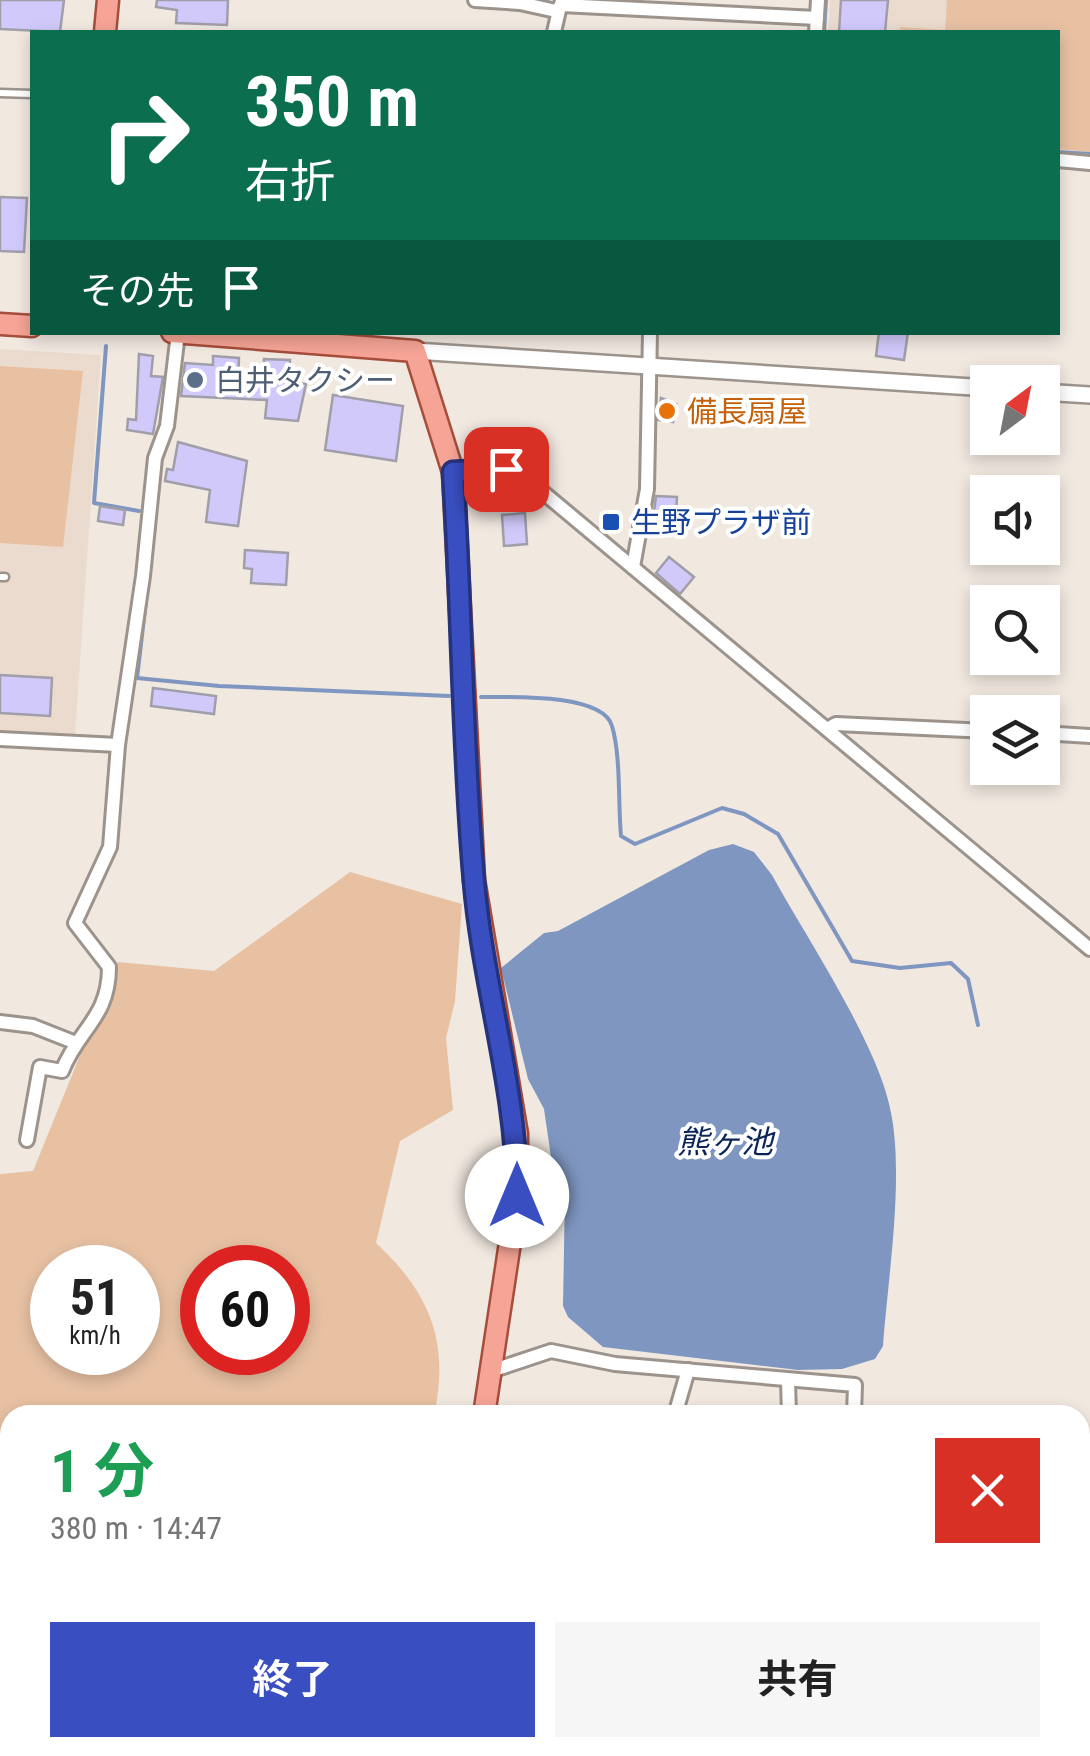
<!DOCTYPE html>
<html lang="ja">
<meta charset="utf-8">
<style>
:root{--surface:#fff;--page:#f6f6f6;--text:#222;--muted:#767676;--accent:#394ec1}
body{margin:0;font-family:"Roboto Condensed","Noto Sans JP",sans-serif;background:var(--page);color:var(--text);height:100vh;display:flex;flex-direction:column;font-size:38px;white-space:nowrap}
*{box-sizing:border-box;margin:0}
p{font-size:32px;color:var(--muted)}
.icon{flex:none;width:55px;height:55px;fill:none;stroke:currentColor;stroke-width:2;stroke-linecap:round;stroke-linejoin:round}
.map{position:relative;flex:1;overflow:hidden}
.side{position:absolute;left:0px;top:1405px;width:1090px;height:352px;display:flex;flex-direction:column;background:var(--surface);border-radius:30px 30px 0 0;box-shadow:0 5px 15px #0003}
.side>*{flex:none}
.guide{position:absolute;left:30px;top:30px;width:1030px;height:305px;border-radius:0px;box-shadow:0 5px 15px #0003;background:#0b6e4f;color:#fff;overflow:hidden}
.needle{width:65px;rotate:32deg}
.buttons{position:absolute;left:970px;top:365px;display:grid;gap:20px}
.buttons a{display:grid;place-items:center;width:90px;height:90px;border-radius:0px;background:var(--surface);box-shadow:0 5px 15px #0003;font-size:50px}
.speed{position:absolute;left:30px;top:1245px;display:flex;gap:20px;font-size:50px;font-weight:700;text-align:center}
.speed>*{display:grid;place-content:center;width:130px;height:130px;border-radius:50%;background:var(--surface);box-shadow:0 5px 15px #0003;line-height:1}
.speed small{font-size:25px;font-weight:400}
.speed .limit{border:15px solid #d22;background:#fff;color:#111}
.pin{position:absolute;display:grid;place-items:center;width:85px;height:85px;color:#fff;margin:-42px;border-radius:20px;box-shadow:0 5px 15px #0006}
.me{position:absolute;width:110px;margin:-55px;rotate:0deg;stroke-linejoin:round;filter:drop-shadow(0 0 8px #0008)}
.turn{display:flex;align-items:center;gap:35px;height:210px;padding:0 50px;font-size:45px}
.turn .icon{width:130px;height:130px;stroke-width:2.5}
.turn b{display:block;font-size:70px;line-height:85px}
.then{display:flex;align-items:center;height:95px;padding:0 50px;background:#0003;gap:20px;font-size:38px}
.round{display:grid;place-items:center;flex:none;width:105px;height:105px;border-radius:0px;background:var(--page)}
.summary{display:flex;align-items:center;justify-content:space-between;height:170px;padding:0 50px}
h1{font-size:60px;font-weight:700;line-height:75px;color:#1e9e55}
.button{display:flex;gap:20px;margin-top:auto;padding:20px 50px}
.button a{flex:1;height:115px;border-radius:0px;background:var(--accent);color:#fff;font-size:40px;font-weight:700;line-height:115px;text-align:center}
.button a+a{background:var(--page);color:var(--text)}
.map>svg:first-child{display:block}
.built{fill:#ebdbce}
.green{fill:#e8c1a3;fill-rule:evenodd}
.water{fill:#7f96c0}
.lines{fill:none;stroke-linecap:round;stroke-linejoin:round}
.stream{stroke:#7f96c0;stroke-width:4}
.building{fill:#d0c9fa;stroke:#a09ea9;stroke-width:2.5}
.service-casing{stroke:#9c938c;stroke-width:11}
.minor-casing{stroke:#9c938c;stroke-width:18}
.tertiary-casing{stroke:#9c938c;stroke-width:20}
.primary-casing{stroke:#a64d3c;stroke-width:25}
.path{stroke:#88827d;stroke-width:2.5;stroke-dasharray:5 8;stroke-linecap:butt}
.service{stroke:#fff;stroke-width:6}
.minor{stroke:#fff;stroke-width:12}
.tertiary{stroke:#fff;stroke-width:15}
.primary{stroke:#f5a495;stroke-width:20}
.route-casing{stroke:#25337d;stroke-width:25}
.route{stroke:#394ec1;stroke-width:18}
.service-dot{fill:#5c6f8a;stroke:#fff;stroke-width:4}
.food-dot{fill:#e8710a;stroke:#fff;stroke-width:4}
.transit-dot{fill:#1a4fb4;stroke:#fff;stroke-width:4}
.labels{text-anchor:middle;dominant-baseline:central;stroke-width:8;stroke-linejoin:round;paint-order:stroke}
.service-label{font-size:30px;fill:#4e5e75;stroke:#fff;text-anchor:start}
.food-label{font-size:30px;fill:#c56008;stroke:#fff;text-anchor:start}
.transit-label{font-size:30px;fill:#164399;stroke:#fff;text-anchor:start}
.water-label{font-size:32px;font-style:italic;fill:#0c2559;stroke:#fff}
</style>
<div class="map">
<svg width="1090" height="1756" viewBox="0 0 1090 1756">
<rect width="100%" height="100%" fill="#f1e8e0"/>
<g class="built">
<path d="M 830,0 L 1090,0 L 1090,152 L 1058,149 L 1058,32 L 828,32 Z"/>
<path d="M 0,349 L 101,355 L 75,735 L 0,732 Z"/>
</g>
<g class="green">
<path d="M 947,0 L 1090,0 L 1090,152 L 1058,149 L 1058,32 L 900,32 L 900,27 L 945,30 Z"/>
<path d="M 0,366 L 83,371 L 63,547 L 0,543 Z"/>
<path d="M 350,872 L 462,904 L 455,1001 L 446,1038 L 453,1110 L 400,1141 L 376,1243 C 430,1293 450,1342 434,1415 L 10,1415 L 10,1748 L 283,1748 L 277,1756 L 0,1756 L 0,1174 L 33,1171 L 118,962 L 214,971 ZM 52,1268 L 138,1268 L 138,1352 L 52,1352 ZM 202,1268 L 288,1268 L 288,1352 L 202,1352 Z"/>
</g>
<g class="water">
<path d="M 733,844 L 754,852 L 772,875 C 806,937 876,1041 890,1108 C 905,1174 888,1276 883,1346 L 875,1359 L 842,1369 L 798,1370 L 603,1347 L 568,1317 L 563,1306 L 565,1194 L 552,1164 L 544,1109 L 528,1079 L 501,968 L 544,933 L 558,931 L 709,850 Z"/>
<path d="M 496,1748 L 600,1748 L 599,1756 L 498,1756 Z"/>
</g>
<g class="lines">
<g class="stream">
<path d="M 824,32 L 826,0"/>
<path d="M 1058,152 L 1090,154"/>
<path d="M 106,346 L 94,503 L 139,511"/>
<path d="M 155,524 L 137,678 L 219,686 L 449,696"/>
<path d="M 481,697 C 509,697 603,693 612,726 C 621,756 618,804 621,836 L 635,844 L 722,808 L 744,814 L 778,834 L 852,961 L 900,968 L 951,963 L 968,979 L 978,1025"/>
</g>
</g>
<g class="building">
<path d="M 0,0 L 64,0 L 60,32 L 0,29 Z"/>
<path d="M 157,0 L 228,0 L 227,25 L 176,23 L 177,10 L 156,7 Z"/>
<path d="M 841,0 L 888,0 L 885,32 L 839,32 Z"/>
<path d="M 0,197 L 27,198 L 24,252 L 0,251 Z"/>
<path d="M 879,332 L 908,332 L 904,360 L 876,356 Z"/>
<path d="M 139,354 L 153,356 L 151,376 L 163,377 L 153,434 L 127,430 L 128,419 L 136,420 Z"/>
<path d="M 213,356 L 239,358 L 238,384 L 263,384 L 264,359 L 290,360 L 289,382 L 306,384 L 298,421 L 265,418 L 267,400 L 181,396 L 185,363 L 213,365 Z"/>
<path d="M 333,395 L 403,406 L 396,461 L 325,450 Z"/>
<path d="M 661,398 L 676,404 L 673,422 L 658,420 Z"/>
<path d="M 178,442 L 247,461 L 238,526 L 206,522 L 210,490 L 165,481 L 167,469 L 173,470 Z"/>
<path d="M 656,496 L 677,497 L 675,529 L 652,527 Z"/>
<path d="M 100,506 L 125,510 L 123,525 L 98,521 Z"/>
<path d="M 525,513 L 527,544 L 504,546 L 502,515 Z"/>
<path d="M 245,550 L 288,553 L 286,585 L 251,583 L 252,569 L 244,568 Z"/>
<path d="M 669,557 L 694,577 L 680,594 L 656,573 Z"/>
<path d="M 0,675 L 52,678 L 50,716 L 0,713 Z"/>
<path d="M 153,688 L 216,696 L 214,714 L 151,706 Z"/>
</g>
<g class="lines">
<g class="service-casing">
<g id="service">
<path d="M 0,93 L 32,94"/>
<path d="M 0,577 L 5,577"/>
</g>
</g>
<g class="minor-casing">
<g id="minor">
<path d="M 475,0 L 520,3 L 556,11"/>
<path d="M 562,0 L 561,5 L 817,18"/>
<path d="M 554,32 L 560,6"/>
<path d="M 816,32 L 818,0"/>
<path d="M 1058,160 L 1090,163"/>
<path d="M 453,472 L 505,469 L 539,489 L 1090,949"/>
<path d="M 633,567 L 647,489 L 650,332"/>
<path d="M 827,729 L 836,724 L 988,731"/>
<path d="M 1042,733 L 1090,736"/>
<path d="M 0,739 L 118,745"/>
<path d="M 0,1022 L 33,1026 L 76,1043"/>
<path d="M 27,1140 L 40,1067 L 62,1071 C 79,1028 109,1018 109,967 L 75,923 L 110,847 L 118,745 L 143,576 L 155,458 L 167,426 L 178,333"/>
<path d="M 491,1371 L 551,1351 L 615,1364 L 855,1385 L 854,1415"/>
<path d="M 788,1381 L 789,1415"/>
<path d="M 675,1415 L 688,1370"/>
<path d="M 1080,1676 L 1090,1673"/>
<path d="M 753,1748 L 754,1756"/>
<path d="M 826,1748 L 827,1756"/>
<path d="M 604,1756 L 605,1748"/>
<path d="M 967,1756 L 975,1748"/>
</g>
</g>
<g class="tertiary-casing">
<g id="tertiary">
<path d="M 415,351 L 988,388"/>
<path d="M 1042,392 L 1090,395"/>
</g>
</g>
<g class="primary-casing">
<g id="primary">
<path d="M 105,32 L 108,0"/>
<path d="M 0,324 L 32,326"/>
<path d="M 172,332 L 415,351 L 453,472 L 474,880 L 517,1134 L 517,1196 L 484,1415"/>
<path d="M 300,1756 L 309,1748"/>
</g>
</g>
<path class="path" d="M 619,1750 L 639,1753 L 656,1748"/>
<use href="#service" class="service"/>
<use href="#minor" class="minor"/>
<use href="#tertiary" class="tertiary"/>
<use href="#primary" class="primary"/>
</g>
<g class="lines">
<g class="route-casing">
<path id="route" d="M 506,469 L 453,472 C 462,608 462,746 474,881 C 483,988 517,1088 517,1196"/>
</g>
<use href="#route" class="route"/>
</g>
<circle class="service-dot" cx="195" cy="380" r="10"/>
<circle class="food-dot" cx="667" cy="411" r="10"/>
<rect class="transit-dot" x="601" y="512" width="20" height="20" rx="5"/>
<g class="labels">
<g class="service-label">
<text x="215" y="380">白井タクシー</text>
</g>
<g class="food-label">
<text x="687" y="411">備長扇屋</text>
</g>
<g class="transit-label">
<text x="631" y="522">生野プラザ前</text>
</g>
<g class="water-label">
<text x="725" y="1142">熊ヶ池</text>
</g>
</g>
</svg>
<div class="buttons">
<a><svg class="needle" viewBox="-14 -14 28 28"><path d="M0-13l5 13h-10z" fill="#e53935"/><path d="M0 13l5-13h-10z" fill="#767676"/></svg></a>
<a><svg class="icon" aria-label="sound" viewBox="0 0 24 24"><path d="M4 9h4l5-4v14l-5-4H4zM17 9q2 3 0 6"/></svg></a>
<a><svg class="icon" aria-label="search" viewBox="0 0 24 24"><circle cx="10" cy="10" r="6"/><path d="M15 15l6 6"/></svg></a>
<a><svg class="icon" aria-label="layers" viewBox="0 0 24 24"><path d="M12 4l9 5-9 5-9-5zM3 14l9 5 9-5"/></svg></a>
</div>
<div class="speed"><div>51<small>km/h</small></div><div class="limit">60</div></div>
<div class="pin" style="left:506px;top:469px;background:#d93025"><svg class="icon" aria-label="arrive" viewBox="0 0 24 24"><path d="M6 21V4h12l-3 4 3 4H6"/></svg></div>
<svg class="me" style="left:517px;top:1196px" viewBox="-20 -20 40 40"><circle r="19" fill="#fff"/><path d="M0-13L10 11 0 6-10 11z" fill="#394ec1"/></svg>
<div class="guide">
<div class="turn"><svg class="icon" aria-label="right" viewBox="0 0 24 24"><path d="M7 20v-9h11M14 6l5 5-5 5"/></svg><div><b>350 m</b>右折</div></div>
<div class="then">その先<svg class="icon" aria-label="arrive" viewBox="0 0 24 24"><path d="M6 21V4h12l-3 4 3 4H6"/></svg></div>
</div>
<section class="side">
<div class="summary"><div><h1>1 分</h1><p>380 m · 14:47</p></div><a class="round" style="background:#d93025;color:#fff"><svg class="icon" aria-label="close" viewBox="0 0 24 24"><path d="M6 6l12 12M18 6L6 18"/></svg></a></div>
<div class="button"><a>終了</a><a>共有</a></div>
</section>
</div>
